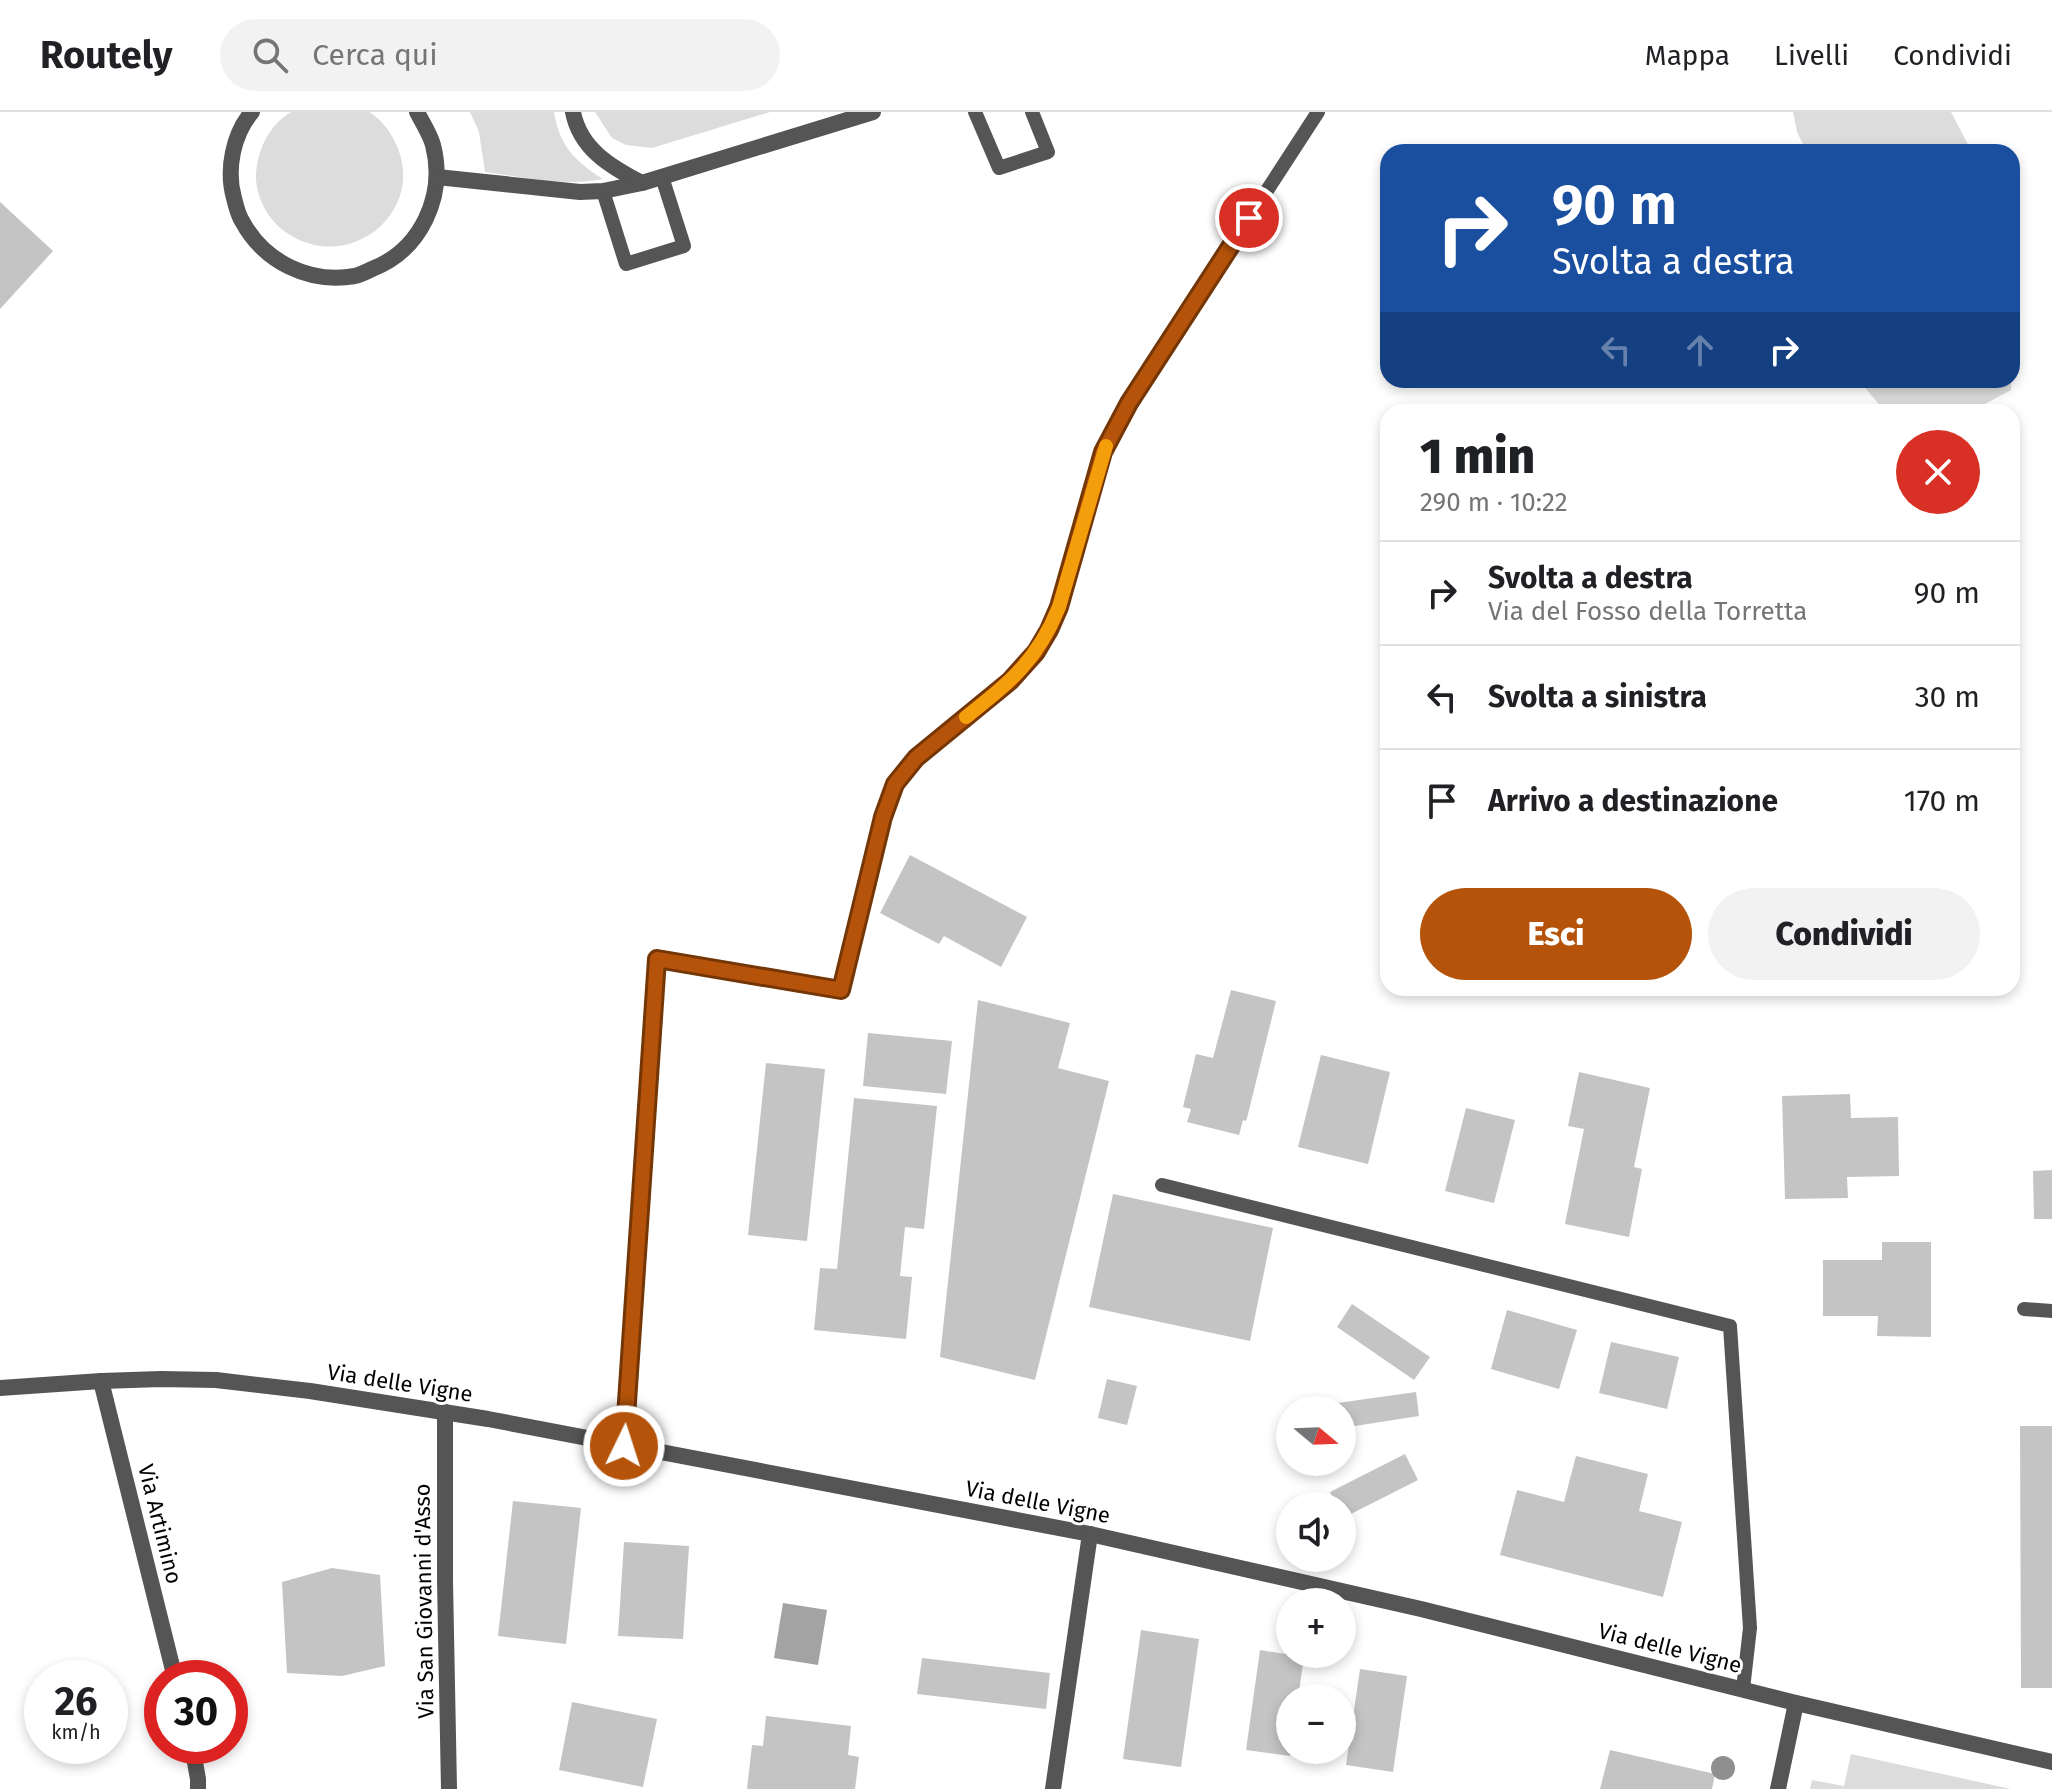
<!DOCTYPE html>
<html lang="it">
<meta charset="utf-8">
<style>
:root{--surface:#fff;--page:#f2f2f2;--text:#202124;--muted:#757577;--line:#e0e0e0;--accent:#b45309}
body{margin:0;font-family:"Fira Sans",sans-serif;background:var(--page);color:var(--text);height:100vh;display:flex;flex-direction:column;font-size:30px;white-space:nowrap}
*{box-sizing:border-box;margin:0}
p{font-size:26px;color:var(--muted)}
.icon{flex:none;width:44px;height:44px;fill:none;stroke:currentColor;stroke-width:2;stroke-linecap:round;stroke-linejoin:round}
.map{position:relative;flex:1;overflow:hidden}
.sheet{position:absolute;left:1380px;top:292px;width:640px;height:592px;display:flex;flex-direction:column;background:var(--surface);border-radius:24px;box-shadow:0 4px 12px #0003}
.sheet>*{flex:none}
.banner{position:absolute;left:1380px;top:32px;width:640px;height:244px;border-radius:24px;box-shadow:0 4px 12px #0003;background:#1a4fa0;color:#fff;overflow:hidden}
.needle{width:52px;rotate:109deg}
.fabs{position:absolute;left:1276px;top:1284px;display:grid;gap:16px}
.fabs a{display:grid;place-items:center;width:80px;height:80px;border-radius:50%;background:var(--surface);box-shadow:0 4px 12px #0003;font-size:40px}
.speed{position:absolute;left:24px;top:1548px;display:flex;gap:16px;font-size:40px;font-weight:700;text-align:center}
.speed>*{display:grid;place-content:center;width:104px;height:104px;border-radius:50%;background:var(--surface);box-shadow:0 4px 12px #0003;line-height:1}
.speed small{font-size:20px;font-weight:400}
.speed .limit{border:12px solid #d22;background:#fff;color:#111}
.pin{position:absolute;display:grid;place-items:center;width:68px;height:68px;color:#fff;margin:-34px;border:4px solid #fff;border-radius:50%;box-shadow:0 2px 8px #0007}
.me{position:absolute;width:88px;margin:-44px;rotate:4deg;stroke-linejoin:round;filter:drop-shadow(0 0 6px #0008)}
.turn{display:flex;align-items:center;gap:28px;height:168px;padding:0 40px;font-size:36px}
.turn .icon{width:104px;height:104px;stroke-width:2.5}
.turn b{display:block;font-size:56px;line-height:68px}
.lanes{display:flex;align-items:center;height:76px;padding:0 40px;background:#0003;justify-content:center;gap:40px;direction:ltr}
.lanes .off{opacity:.35}
.round{display:grid;place-items:center;flex:none;width:84px;height:84px;border-radius:42px;background:var(--page)}
.overview{display:flex;align-items:center;justify-content:space-between;height:136px;padding:0 40px}
h1{font-size:48px;font-weight:800;line-height:60px}
.primary-button{display:flex;gap:16px;margin-top:auto;padding:16px 40px}
.primary-button a{flex:1;height:92px;border-radius:48px;background:var(--accent);color:#fff;font-size:32px;font-weight:800;line-height:92px;text-align:center}
.primary-button a+a{background:var(--page);color:var(--text)}
ul{padding:0;list-style:none}
li{display:flex;align-items:center;gap:24px;height:104px;padding:0 40px;border-top:2px solid var(--line)}
li div{flex:1}
li b{display:block;font-size:30px}
li em{font-style:normal}
header{display:flex;align-items:center;gap:48px;box-sizing:border-box;height:112px;padding:0 40px;background:var(--surface);border-bottom:2px solid var(--line)}
header strong{font-size:38px}
nav{display:flex;gap:44px;margin-inline-start:auto;font-size:28px}
.search{width:560px;height:72px;background:var(--page);display:flex;align-items:center;gap:20px;box-sizing:border-box;padding:0 28px;border-radius:44px;color:var(--muted);font-size:30px}
.map>svg:first-child{display:block}
.green{fill:#dcdcdc}
.water{fill:#a3a3a3}
.building{fill:#c4c4c4}
.lines{fill:none;stroke-linecap:round;stroke-linejoin:round}
.service{stroke:#555;stroke-width:14}
.minor{stroke:#555;stroke-width:16}
.tree{fill:#8f8f8f}
.route-casing{stroke:#753606;stroke-width:20}
.route{stroke:#b45309;stroke-width:14}
.slow{stroke:#f59e0b;stroke-width:14}
.labels{text-anchor:middle;dominant-baseline:central;stroke-width:6;stroke-linejoin:round;paint-order:stroke}
.street-label{font-size:22px;fill:#000;stroke:#fff}
</style>
<header>
<strong>Routely</strong>
<div class="search"><svg class="icon" aria-label="search" viewBox="0 0 24 24"><circle cx="10" cy="10" r="6"/><path d="M15 15l6 6"/></svg>Cerca qui</div>
<nav><a>Mappa</a><a>Livelli</a><a>Condividi</a></nav>
</header>
<div class="map">
<svg width="2052" height="1677" viewBox="0 0 2052 1677">
<rect width="100%" height="100%" fill="#fff"/>
<g class="green">
<path d="M 291,0 L 369,0 C 381,7 390,19 396,32 C 428,101 346,165 284,119 C 269,108 257,87 256,67 C 256,40 268,14 291,0 Z"/>
<path d="M 470,0 L 554,0 C 560,35 575,49 603,67 C 564,75 524,65 485,60 L 479,20 Z"/>
<path d="M 595,0 L 770,0 L 652,36 L 626,33 L 612,26 Z"/>
<path d="M 1793,0 L 1951,0 L 1972,40 L 1807,40 L 1797,20 Z"/>
<path d="M 1859,268 L 2011,268 L 2011,278 L 1970,300 L 1885,300 Z"/>
<path d="M 1851,1642 L 2011,1677 L 1810,1677 L 1812,1668 L 1844,1674 Z"/>
</g>
<path class="water" d="M 783,1491 L 827,1498 L 818,1553 L 774,1546 Z"/>
<g class="building">
<path d="M 0,90 L 53,139 L 0,197 Z"/>
<path d="M 910,743 L 1027,805 L 1001,855 L 944,824 L 939,832 L 880,801 Z"/>
<path d="M 1231,878 L 1276,889 L 1247,1006 L 1246,1009 L 1243,1008 L 1239,1023 L 1187,1010 L 1191,997 L 1183,995 L 1196,942 L 1213,946 Z"/>
<path d="M 978,888 L 1070,911 L 1058,956 L 1109,969 L 1035,1268 L 940,1245 Z"/>
<path d="M 868,921 L 952,929 L 946,982 L 863,974 Z"/>
<path d="M 1321,943 L 1390,960 L 1368,1052 L 1298,1035 Z"/>
<path d="M 766,951 L 825,957 L 807,1129 L 748,1123 Z"/>
<path d="M 1579,960 L 1650,976 L 1634,1055 L 1642,1057 L 1629,1125 L 1565,1112 L 1584,1017 L 1568,1014 Z"/>
<path d="M 1850,982 L 1851,1006 L 1898,1005 L 1899,1064 L 1847,1065 L 1848,1086 L 1785,1087 L 1782,984 Z"/>
<path d="M 854,986 L 937,994 L 924,1117 L 905,1115 L 900,1164 L 912,1165 L 906,1227 L 814,1218 L 820,1156 L 837,1157 Z"/>
<path d="M 1466,996 L 1515,1008 L 1494,1091 L 1445,1079 Z"/>
<path d="M 2052,1058 L 2052,1107 L 2034,1107 L 2033,1059 Z"/>
<path d="M 1113,1082 L 1273,1116 L 1250,1229 L 1089,1195 Z"/>
<path d="M 1882,1130 L 1931,1130 L 1931,1225 L 1877,1224 L 1878,1204 L 1823,1204 L 1823,1148 L 1882,1148 Z"/>
<path d="M 1352,1192 L 1430,1245 L 1414,1268 L 1337,1215 Z"/>
<path d="M 1507,1198 L 1577,1218 L 1559,1277 L 1491,1257 Z"/>
<path d="M 1611,1230 L 1679,1245 L 1667,1297 L 1599,1281 Z"/>
<path d="M 1107,1267 L 1137,1274 L 1127,1313 L 1098,1306 Z"/>
<path d="M 1416,1280 L 1419,1304 L 1342,1316 L 1342,1298 L 1324,1298 L 1323,1293 Z"/>
<path d="M 2020,1314 L 2052,1314 L 2052,1576 L 2021,1576 Z"/>
<path d="M 1405,1342 L 1418,1368 L 1343,1406 L 1342,1394 L 1337,1394 L 1330,1380 Z"/>
<path d="M 1576,1344 L 1648,1362 L 1639,1399 L 1682,1410 L 1663,1485 L 1500,1443 L 1517,1378 L 1564,1390 Z"/>
<path d="M 513,1389 L 581,1396 L 566,1532 L 498,1524 Z"/>
<path d="M 624,1430 L 689,1434 L 683,1527 L 618,1524 Z"/>
<path d="M 332,1456 L 380,1463 L 385,1554 L 342,1564 L 287,1561 L 282,1470 Z"/>
<path d="M 1141,1518 L 1199,1527 L 1181,1655 L 1123,1647 Z"/>
<path d="M 1260,1538 L 1304,1545 L 1298,1586 L 1290,1586 L 1290,1644 L 1246,1638 Z"/>
<path d="M 922,1546 L 1050,1561 L 1046,1597 L 917,1582 Z"/>
<path d="M 1360,1557 L 1407,1564 L 1393,1660 L 1346,1653 Z"/>
<path d="M 572,1590 L 657,1607 L 643,1675 L 559,1658 Z"/>
<path d="M 766,1604 L 851,1614 L 848,1643 L 859,1645 L 855,1677 L 747,1677 L 752,1633 L 763,1634 Z"/>
<path d="M 1610,1638 L 1715,1662 L 1712,1677 L 1600,1677 Z"/>
</g>
<g class="lines">
<g class="service">
<path d="M 975,0 L 999,56 L 1048,40 L 1032,0"/>
<path d="M 603,79 L 626,152 L 684,134 L 662,65"/>
<path d="M 841,878 L 883,705 L 895,672 L 916,646 L 1010,569 L 1036,540 L 1049,518 L 1059,495 L 1103,340 L 1129,291 L 1318,0"/>
<path d="M 1162,1073 L 1730,1214 L 1750,1516 L 1743,1577"/>
<path d="M 2024,1197 L 2052,1199"/>
</g>
<g class="minor">
<path d="M 252,0 C 233,22 226,58 234,86 C 236,94 238,103 242,109 C 264,150 309,172 355,164 C 360,163 366,160 372,157 C 421,138 446,84 433,33 C 430,22 422,10 417,0"/>
<path d="M 573,0 C 580,37 611,55 642,71"/>
<path d="M 437,65 L 580,80 L 603,79 L 642,71 L 873,0"/>
<path d="M 101,1269 L 175,1566"/>
<path d="M 0,1276 L 101,1269 L 161,1267 L 216,1268 L 310,1279 L 488,1307 L 1090,1422 L 1421,1497 L 1796,1591 L 2052,1650"/>
<path d="M 445,1300 L 445,1469 L 449,1677"/>
<path d="M 624,1334 L 657,847 L 841,878"/>
<path d="M 192,1634 L 198,1667 L 198,1677"/>
<path d="M 1053,1677 L 1090,1422"/>
<path d="M 1778,1677 L 1796,1591"/>
</g>
</g>
<circle class="tree" cx="1723" cy="1656" r="12"/>
<g class="lines">
<g class="route-casing">
<path id="route" d="M 624,1334 L 657,847 L 841,878 L 883,705 L 895,672 L 916,646 L 1010,569 L 1036,540 L 1049,518 L 1059,495 L 1103,340 L 1129,291 L 1249,106"/>
</g>
<use href="#route" class="route"/>
<path class="slow" d="M 966,605 C 1010,570 1037,549 1059,495 L 1106,334"/>
</g>
<g class="labels">
<g class="street-label">
<text transform="translate(400 1271) rotate(9)">Via delle Vigne</text>
<text transform="translate(1038 1390) rotate(11)">Via delle Vigne</text>
<text transform="translate(160 1412) rotate(76)">Via Artimino</text>
<text transform="translate(424 1489) rotate(-91)">Via San Giovanni d'Asso</text>
<text transform="translate(1670 1536) rotate(14)">Via delle Vigne</text>
</g>
</g>
</svg>
<div class="fabs">
<a><svg class="needle" viewBox="-14 -14 28 28"><path d="M0-13l5 13h-10z" fill="#e53935"/><path d="M0 13l5-13h-10z" fill="#757577"/></svg></a>
<a><svg class="icon" aria-label="sound" viewBox="0 0 24 24"><path d="M4 9h4l5-4v14l-5-4H4zM17 9q2 3 0 6"/></svg></a>
<a>+</a>
<a>−</a>
</div>
<div class="speed"><div>26<small>km/h</small></div><div class="limit">30</div></div>
<div class="pin" style="left:1249px;top:106px;background:#d93025"><svg class="icon" aria-label="arrive" viewBox="0 0 24 24"><path d="M6 21V4h12l-3 4 3 4H6"/></svg></div>
<svg class="me" style="left:624px;top:1334px" viewBox="-20 -20 40 40"><circle r="17" fill="#b45309" stroke="#fff" stroke-width="3"/><path d="M0-11L8 9 0 5-8 9z" fill="#fff"/></svg>
<div class="banner">
<div class="turn"><svg class="icon" aria-label="right" viewBox="0 0 24 24"><path d="M7 20v-9h11M14 6l5 5-5 5"/></svg><div><b>90 m</b>Svolta a destra</div></div>
<div class="lanes"><svg class="icon off" aria-label="left" viewBox="0 0 24 24"><path d="M17 20v-9H6M10 6l-5 5 5 5"/></svg><svg class="icon off" aria-label="ahead" viewBox="0 0 24 24"><path d="M12 20V5M6 11l6-6 6 6"/></svg><svg class="icon" aria-label="right" viewBox="0 0 24 24"><path d="M7 20v-9h11M14 6l5 5-5 5"/></svg></div>
</div>
<section class="sheet">
<div class="overview"><div><h1>1 min</h1><p>290 m · 10:22</p></div><a class="round" style="background:#d93025;color:#fff"><svg class="icon" aria-label="close" viewBox="0 0 24 24"><path d="M6 6l12 12M18 6L6 18"/></svg></a></div>
<ul>
<li><svg class="icon" aria-label="right" viewBox="0 0 24 24"><path d="M7 20v-9h11M14 6l5 5-5 5"/></svg><div><b>Svolta a destra</b><p>Via del Fosso della Torretta</p></div><em>90 m</em></li>
<li><svg class="icon" aria-label="left" viewBox="0 0 24 24"><path d="M17 20v-9H6M10 6l-5 5 5 5"/></svg><div><b>Svolta a sinistra</b></div><em>30 m</em></li>
<li><svg class="icon" aria-label="arrive" viewBox="0 0 24 24"><path d="M6 21V4h12l-3 4 3 4H6"/></svg><div><b>Arrivo a destinazione</b></div><em>170 m</em></li>
</ul>
<div class="primary-button"><a>Esci</a><a>Condividi</a></div>
</section>
</div>
